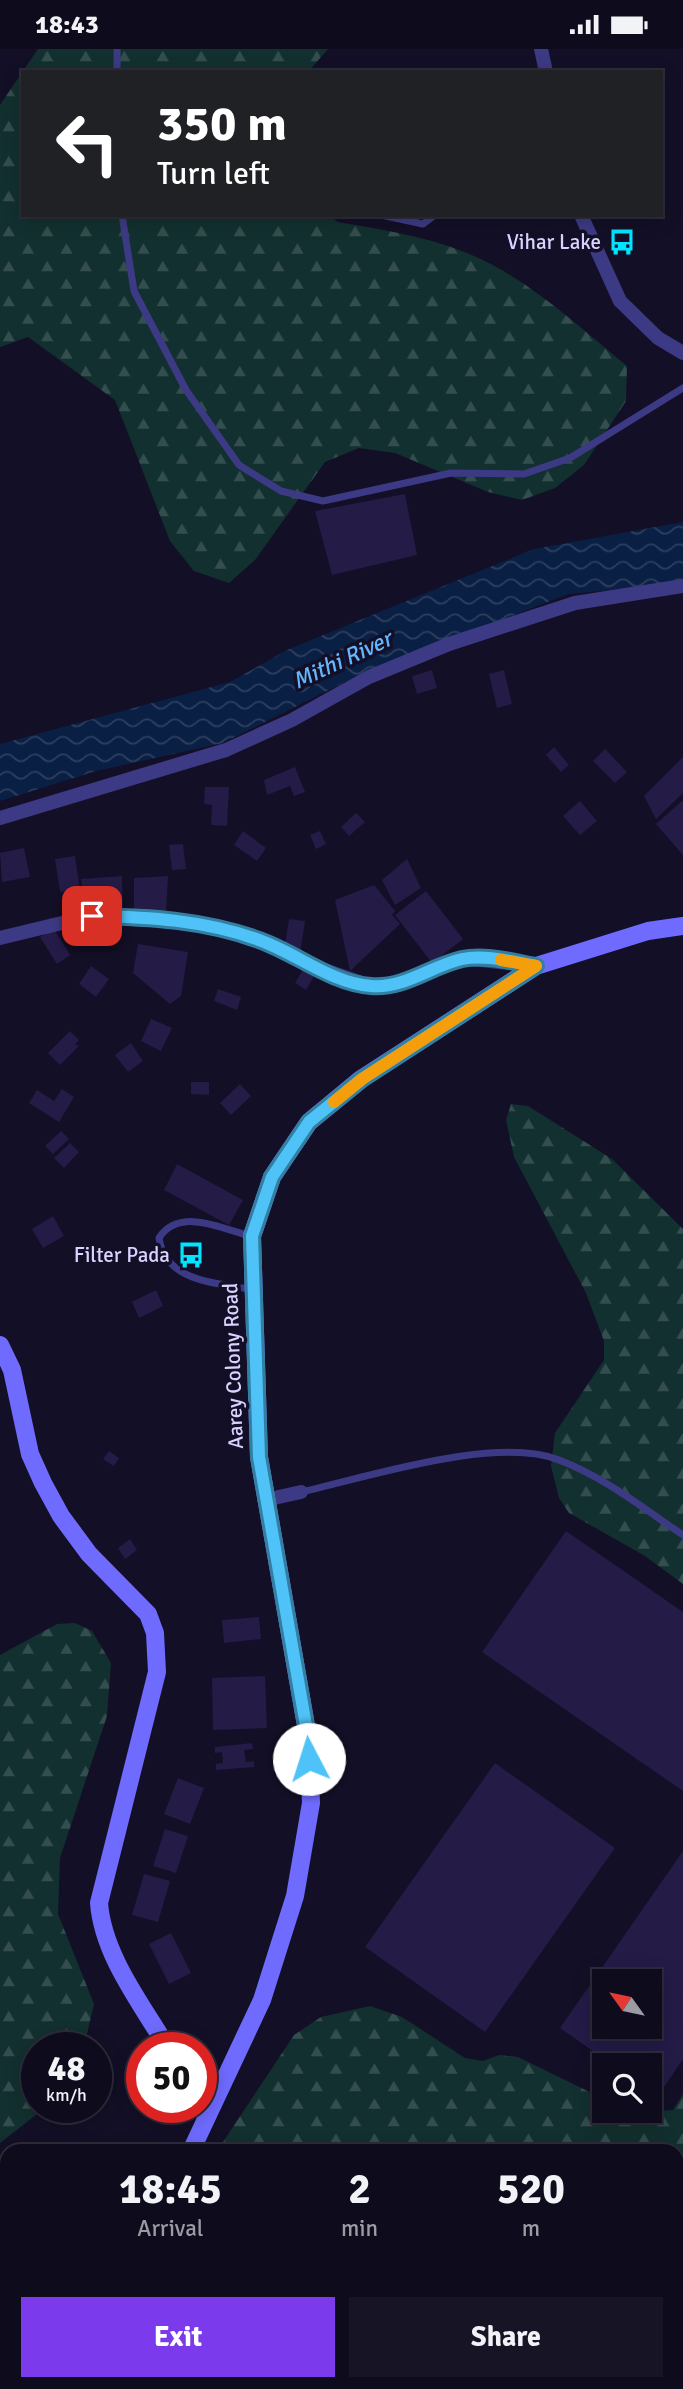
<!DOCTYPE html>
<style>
:root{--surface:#0e0b1c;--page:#171425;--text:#f1f3f6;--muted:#9b9ba3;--line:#2e2b3b;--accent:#7c3aed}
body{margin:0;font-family:Signika,sans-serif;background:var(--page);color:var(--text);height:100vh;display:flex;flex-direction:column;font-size:26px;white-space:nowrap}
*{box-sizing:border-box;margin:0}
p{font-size:23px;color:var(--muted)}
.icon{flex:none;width:38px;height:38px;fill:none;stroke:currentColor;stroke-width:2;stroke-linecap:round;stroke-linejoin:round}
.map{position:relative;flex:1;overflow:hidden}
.drawer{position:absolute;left:0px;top:2095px;width:684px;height:247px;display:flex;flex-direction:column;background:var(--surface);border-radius:21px 21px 0 0;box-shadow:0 4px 18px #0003,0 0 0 2px var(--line)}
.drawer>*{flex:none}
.guide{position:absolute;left:21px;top:21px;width:642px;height:147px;border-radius:0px;box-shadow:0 4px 18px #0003,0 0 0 2px var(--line);background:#202124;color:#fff;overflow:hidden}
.needle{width:46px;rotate:303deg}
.tools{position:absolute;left:592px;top:1920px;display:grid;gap:14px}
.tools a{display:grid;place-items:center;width:70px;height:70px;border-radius:0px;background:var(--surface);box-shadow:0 4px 18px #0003,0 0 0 2px var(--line);font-size:35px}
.speed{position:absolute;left:21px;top:1983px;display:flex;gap:14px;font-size:35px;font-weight:700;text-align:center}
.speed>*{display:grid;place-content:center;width:91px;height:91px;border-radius:50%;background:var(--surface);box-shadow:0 4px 18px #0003,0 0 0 2px var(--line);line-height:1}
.speed small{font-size:18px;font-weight:400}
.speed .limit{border:10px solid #d22;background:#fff;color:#111}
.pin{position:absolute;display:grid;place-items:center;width:60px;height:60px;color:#fff;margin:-30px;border-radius:14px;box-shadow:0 4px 10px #0006}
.me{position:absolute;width:77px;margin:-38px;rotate:355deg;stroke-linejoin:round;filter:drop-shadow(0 0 5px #0008)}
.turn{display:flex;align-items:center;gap:24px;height:147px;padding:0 21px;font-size:32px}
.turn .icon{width:91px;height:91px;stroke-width:2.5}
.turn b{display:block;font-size:49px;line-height:60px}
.eta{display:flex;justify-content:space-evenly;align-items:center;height:119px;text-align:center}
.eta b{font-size:42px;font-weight:700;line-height:49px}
.primary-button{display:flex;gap:14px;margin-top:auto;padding:14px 21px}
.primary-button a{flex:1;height:80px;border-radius:0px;background:var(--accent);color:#fff;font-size:28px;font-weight:700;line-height:80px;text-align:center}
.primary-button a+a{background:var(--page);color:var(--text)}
.status{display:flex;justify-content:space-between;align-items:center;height:49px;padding:0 35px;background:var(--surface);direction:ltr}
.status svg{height:19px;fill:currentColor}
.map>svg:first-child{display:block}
.forest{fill:url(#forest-firs)}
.water{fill:url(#water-waves)}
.building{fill:#241b47;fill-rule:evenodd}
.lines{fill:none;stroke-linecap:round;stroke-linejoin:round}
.lane{stroke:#3d3a85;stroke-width:7}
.street{stroke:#3d3a85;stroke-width:14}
.secondary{stroke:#6f6bff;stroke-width:18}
.route-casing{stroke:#337fa1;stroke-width:18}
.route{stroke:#4fc3f7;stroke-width:12}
.slow{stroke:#f59e0b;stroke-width:12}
.labels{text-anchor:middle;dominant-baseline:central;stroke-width:7;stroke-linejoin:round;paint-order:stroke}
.poi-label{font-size:21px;fill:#d9d4ff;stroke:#130f26;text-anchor:end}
.street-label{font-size:21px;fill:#d9d4ff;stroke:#130f26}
.water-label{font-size:23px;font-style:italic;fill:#62b6ff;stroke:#130f26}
</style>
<div class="status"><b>18:43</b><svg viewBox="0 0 49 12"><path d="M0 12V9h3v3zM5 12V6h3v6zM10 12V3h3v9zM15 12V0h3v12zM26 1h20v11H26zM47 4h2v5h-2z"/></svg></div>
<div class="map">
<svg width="683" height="2340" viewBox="0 0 683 2340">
<defs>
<pattern id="forest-firs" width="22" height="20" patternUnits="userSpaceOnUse" patternTransform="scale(1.75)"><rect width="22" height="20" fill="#12302f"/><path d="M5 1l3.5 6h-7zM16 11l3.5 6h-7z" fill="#344d4e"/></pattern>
<pattern id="water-waves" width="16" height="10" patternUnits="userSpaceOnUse" patternTransform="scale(1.75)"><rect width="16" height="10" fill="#0a1f44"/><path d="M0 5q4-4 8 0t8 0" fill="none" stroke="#2d3f60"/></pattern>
</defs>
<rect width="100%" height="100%" fill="#130f26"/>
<g class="forest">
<path d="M 38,0 L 328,0 L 308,23 L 23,23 L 23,166 L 329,166 L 338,173 C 384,181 431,188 474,207 C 531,232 579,278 627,317 L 626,352 L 584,416 L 555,439 L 522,451 L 488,443 L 395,404 L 359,399 L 325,413 L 255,511 L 229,534 L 194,522 L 170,492 L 115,351 L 28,288 L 0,298 L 0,56 Z"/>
<path d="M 511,1055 L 528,1057 L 612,1110 L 683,1180 L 683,1535 L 645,1507 L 569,1464 L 559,1449 L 551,1417 L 555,1384 L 604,1311 L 604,1292 L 586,1244 L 514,1108 L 506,1071 Z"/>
<path d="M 75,1574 L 92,1582 L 111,1614 L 107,1667 L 60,1809 L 58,1865 L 94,1955 L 84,1998 L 37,1998 L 37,2058 L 46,2058 L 0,2094 L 0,1606 L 57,1575 Z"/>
<path d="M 370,1957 L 402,1968 L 465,2009 L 483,2012 L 499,2006 L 518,2008 L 604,2050 L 604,2062 L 633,2064 L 673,2061 L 683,2045 L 683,2340 L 244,2340 L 244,2335 L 677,2334 L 677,2102 L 217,2102 L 294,1986 L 321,1968 Z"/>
</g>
<path class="water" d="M 683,473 L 683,535 L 568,545 L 355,628 L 223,694 L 96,722 L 0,752 L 0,695 L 230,633 L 289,600 L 534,500 Z"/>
<g class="building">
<path d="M 405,445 L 417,506 L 332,526 L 315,462 Z"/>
<path d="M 432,621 L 437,639 L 417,645 L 412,627 Z"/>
<path d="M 504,621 L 512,655 L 497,659 L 489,625 Z"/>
<path d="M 554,698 L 569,716 L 561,723 L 546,706 Z"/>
<path d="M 605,700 L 627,723 L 615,734 L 593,712 Z"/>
<path d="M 683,708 L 683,744 L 656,770 L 644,747 Z"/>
<path d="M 295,718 L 305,743 L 294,747 L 290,737 L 267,746 L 264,731 Z"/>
<path d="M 205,738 L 229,738 L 227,777 L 211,776 L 212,756 L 204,755 Z"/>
<path d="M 580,752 L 597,772 L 580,786 L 563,767 Z"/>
<path d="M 682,752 L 683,753 L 683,806 L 656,775 Z"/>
<path d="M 356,764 L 365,773 L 349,787 L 341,778 Z"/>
<path d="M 243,782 L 266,799 L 257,812 L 234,796 Z"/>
<path d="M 320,782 L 326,795 L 316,800 L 310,786 Z"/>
<path d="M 183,795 L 186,820 L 172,821 L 169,796 Z"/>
<path d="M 24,799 L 30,828 L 2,833 L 0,804 Z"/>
<path d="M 75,807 L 80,841 L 60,843 L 55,810 Z"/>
<path d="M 407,810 L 421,839 L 395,856 L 382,831 Z"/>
<path d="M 122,827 L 123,864 L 85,862 L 81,830 Z"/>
<path d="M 168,827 L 166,865 L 134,863 L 134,829 Z"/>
<path d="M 374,836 L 395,862 L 392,866 L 400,875 L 350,922 L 335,851 Z"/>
<path d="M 426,842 L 463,890 L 432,914 L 395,866 Z"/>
<path d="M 289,870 L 305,872 L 300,904 L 284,902 Z"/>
<path d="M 54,880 L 70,906 L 57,915 L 40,888 Z"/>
<path d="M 138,895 L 188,903 L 181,947 L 170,955 L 133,924 Z"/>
<path d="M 91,917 L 109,930 L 96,948 L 79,935 Z"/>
<path d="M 304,919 L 315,926 L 306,941 L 295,934 Z"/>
<path d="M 218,940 L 241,948 L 237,961 L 214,952 Z"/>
<path d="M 151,970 L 172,979 L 161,1002 L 141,992 Z"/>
<path d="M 70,982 L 79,991 L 75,995 L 79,997 L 60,1016 L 48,1004 Z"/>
<path d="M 131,994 L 143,1012 L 128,1023 L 115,1006 Z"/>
<path d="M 191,1033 L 209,1033 L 209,1046 L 191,1045 Z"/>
<path d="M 240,1035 L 251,1047 L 231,1066 L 220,1054 Z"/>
<path d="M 62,1040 L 74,1048 L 59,1073 L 29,1054 L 37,1041 L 54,1052 Z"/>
<path d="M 61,1082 L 69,1090 L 53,1105 L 45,1097 Z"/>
<path d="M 70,1094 L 79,1103 L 64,1119 L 54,1109 Z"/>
<path d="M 177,1115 L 243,1151 L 229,1176 L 164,1141 Z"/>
<path d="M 53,1167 L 64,1187 L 43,1199 L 32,1180 Z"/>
<path d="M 156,1241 L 163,1257 L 139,1269 L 132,1253 Z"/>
<path d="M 109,1402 L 119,1409 L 114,1417 L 103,1410 Z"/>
<path d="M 566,1482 L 683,1563 L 683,1742 L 482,1603 Z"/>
<path d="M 130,1490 L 137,1501 L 125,1510 L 118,1499 Z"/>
<path d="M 259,1568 L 261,1590 L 224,1594 L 222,1571 Z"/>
<path d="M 265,1627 L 267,1679 L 213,1681 L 212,1629 Z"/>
<path d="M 252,1694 L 253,1700 L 244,1701 L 246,1713 L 254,1712 L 254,1718 L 216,1721 L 216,1715 L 223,1714 L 222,1703 L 215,1704 L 215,1698 Z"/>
<path d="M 495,1714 L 615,1799 L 485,1983 L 365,1898 Z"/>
<path d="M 178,1729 L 204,1739 L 190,1775 L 164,1765 Z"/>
<path d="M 165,1780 L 188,1787 L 176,1824 L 153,1817 Z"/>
<path d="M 683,1802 L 683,2010 L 658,2047 L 649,2041 L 649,2016 L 613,2016 L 560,1979 ZM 604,1932 L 649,1932 L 649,1978 L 604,1978 Z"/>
<path d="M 144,1825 L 170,1832 L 158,1873 L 132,1866 Z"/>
<path d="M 171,1884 L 191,1924 L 169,1935 L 149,1895 Z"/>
<path d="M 7,2231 L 7,2322 L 0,2325 L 0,2294 L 4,2291 L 0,2283 L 0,2234 Z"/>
<path d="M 19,2334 L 99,2334 L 100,2337 L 21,2340 Z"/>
</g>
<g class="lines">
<g class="lane">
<path d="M 117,0 L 117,23"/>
<path d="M 122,166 L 134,242 L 186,341 L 239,416 L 281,442 L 323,452 L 451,424 L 524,425 L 570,409 L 683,339"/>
<path d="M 381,166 L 423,175 L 435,166"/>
<path d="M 250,1187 C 221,1179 179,1158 159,1189 C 166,1234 216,1233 253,1241"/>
<path d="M 301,1443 C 368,1428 497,1386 559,1411 C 604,1428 643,1459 683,1486"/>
<path d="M 0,2150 L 7,2147"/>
<path d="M 68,2340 L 80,2334"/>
</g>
<g class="street">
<path d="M 541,0 L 546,23"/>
<path d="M 581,166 L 620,252 L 658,289 L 683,304"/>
<path d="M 0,769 L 226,701 L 292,671 L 369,628 L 449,595 L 575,554 L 683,537"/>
<path d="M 0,889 L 91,867 L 154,868 L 201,875 L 260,891 L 316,918 L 371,937 L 392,937 L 463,909 L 536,917"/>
<path d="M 265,1451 L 301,1443"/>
</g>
<g class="secondary">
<path d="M 0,1296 L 12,1321 L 30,1405 L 43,1434 L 61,1467 L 89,1505 L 148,1565 L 155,1584 L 157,1623 L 99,1854 C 103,1906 141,1954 167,1998"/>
<path d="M 191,2102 L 262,1951 L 295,1847 L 311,1754 L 308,1688 L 259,1408 L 252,1187 L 272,1128 L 309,1073 L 361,1030 L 536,917 L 648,882 L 683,877"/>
<path d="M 222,2334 L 225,2340"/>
</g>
</g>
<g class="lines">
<g class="route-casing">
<path id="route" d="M 92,867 C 148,868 205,871 259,891 C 296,904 331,934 371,937 C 404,940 431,917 462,910 C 485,905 513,913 536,917 L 362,1030 L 309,1073 L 272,1128 L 252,1187 L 259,1408 L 308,1688 L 309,1710"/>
</g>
<use href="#route" class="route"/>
<path class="slow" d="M 334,1053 L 362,1030 L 536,917 L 501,911"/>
</g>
<defs>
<g id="bus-bare" transform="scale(2.1)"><path d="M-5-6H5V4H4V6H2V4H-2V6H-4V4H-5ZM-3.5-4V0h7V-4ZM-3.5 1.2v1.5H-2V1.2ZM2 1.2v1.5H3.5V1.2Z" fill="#00e5ff" stroke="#130f26" stroke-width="2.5" paint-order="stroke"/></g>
</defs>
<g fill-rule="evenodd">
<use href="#bus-bare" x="622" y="193"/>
<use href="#bus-bare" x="191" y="1206"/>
</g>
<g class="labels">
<g class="poi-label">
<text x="601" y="193">Vihar Lake</text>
<text x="170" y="1206">Filter Pada</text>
</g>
<g class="street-label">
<text transform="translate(233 1317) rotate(-92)">Aarey Colony Road</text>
</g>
<g class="water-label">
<text transform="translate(342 611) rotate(-25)">Mithi River</text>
</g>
</g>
</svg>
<div class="tools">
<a><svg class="needle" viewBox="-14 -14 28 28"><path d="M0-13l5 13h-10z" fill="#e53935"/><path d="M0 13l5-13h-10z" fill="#9b9ba3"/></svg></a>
<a><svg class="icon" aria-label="search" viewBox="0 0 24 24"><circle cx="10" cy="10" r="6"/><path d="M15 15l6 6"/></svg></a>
</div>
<div class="speed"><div>48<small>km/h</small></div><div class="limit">50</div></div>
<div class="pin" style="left:92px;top:867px;background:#d93025"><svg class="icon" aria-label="arrive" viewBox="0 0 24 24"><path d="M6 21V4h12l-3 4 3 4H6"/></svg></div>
<svg class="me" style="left:309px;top:1710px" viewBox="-20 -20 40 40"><circle r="19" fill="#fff"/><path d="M0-13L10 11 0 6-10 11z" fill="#4fc3f7"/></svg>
<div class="guide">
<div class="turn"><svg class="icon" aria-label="left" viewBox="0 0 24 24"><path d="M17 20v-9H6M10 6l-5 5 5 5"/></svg><div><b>350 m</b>Turn left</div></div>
</div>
<section class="drawer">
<div class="eta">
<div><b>18:45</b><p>Arrival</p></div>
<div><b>2</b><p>min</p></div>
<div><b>520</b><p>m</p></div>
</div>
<div class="primary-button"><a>Exit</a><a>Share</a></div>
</section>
</div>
